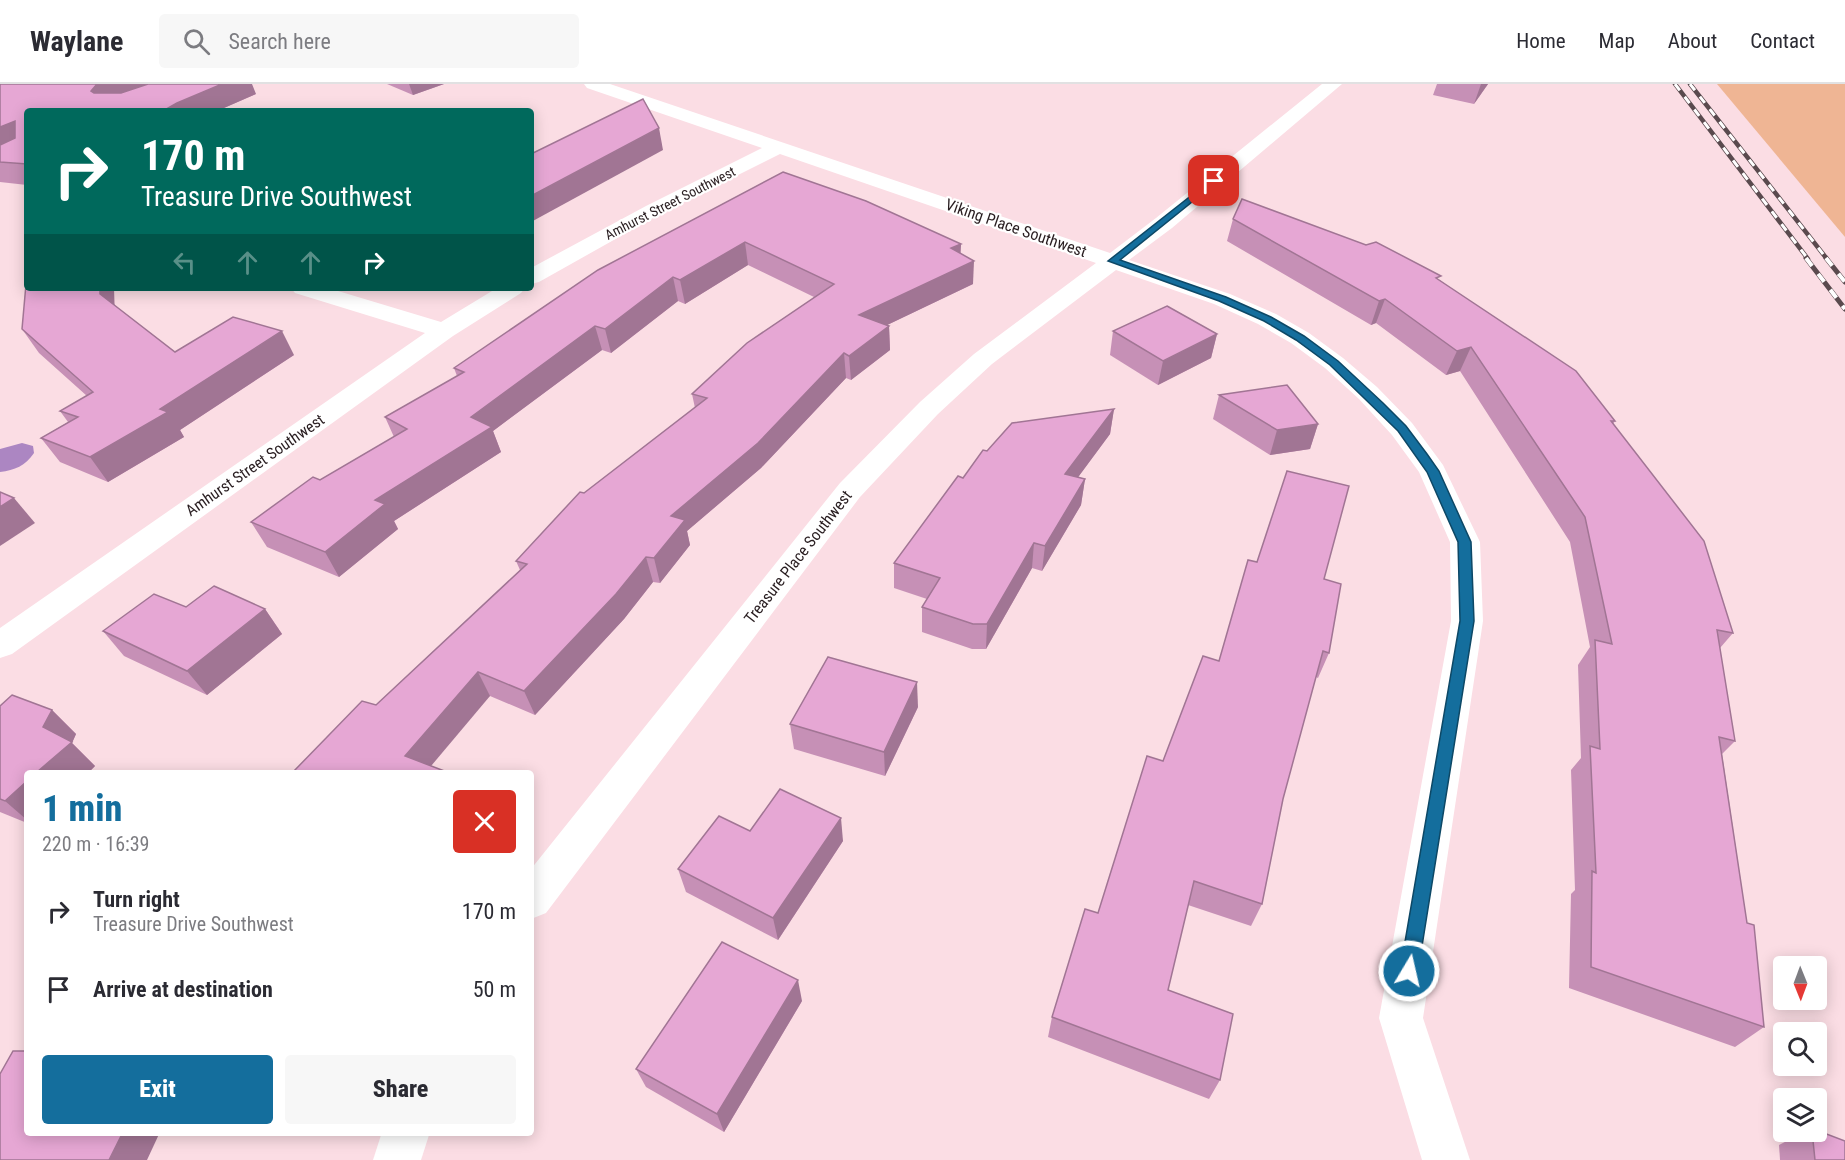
<!DOCTYPE html>
<meta charset="utf-8">
<style>
:root{--surface:#fff;--page:#f7f7f7;--text:#2b2b33;--muted:#7c7c81;--line:#e1e1e2;--accent:#146e9d}
body{margin:0;font-family:"Roboto Condensed",sans-serif;background:var(--page);color:var(--text);height:100vh;display:flex;flex-direction:column;font-size:22px;white-space:nowrap}
*{box-sizing:border-box;margin:0}
p{font-size:20px;color:var(--muted)}
.icon{flex:none;width:33px;height:33px;fill:none;stroke:currentColor;stroke-width:2;stroke-linecap:round;stroke-linejoin:round}
.map{position:relative;flex:1;overflow:hidden}
.details{position:absolute;left:24px;top:686px;width:510px;height:366px;display:flex;flex-direction:column;background:var(--surface);border-radius:6px;box-shadow:0 3px 15px #0003}
.details>*{flex:none}
.banner{position:absolute;left:24px;top:24px;width:510px;height:183px;border-radius:6px;box-shadow:0 3px 15px #0003;background:#00695c;color:#fff;overflow:hidden}
.needle{width:39px;rotate:179deg}
.fabs{position:absolute;left:1773px;top:872px;display:grid;gap:12px}
.fabs a{display:grid;place-items:center;width:54px;height:54px;border-radius:6px;background:var(--surface);box-shadow:0 3px 15px #0003;font-size:30px}
.pin{position:absolute;display:grid;place-items:center;width:51px;height:51px;color:#fff;margin:-26px;border-radius:12px;box-shadow:0 3px 9px #0006}
.me{position:absolute;width:66px;margin:-33px;rotate:9deg;stroke-linejoin:round;filter:drop-shadow(0 0 4px #0008)}
.turn{display:flex;align-items:center;gap:21px;height:126px;padding:0 18px;font-size:27px}
.turn .icon{width:78px;height:78px;stroke-width:2.5}
.turn b{display:block;font-size:42px;line-height:51px}
.lanes{display:flex;align-items:center;height:57px;padding:0 18px;background:#0003;justify-content:center;gap:30px;direction:ltr}
.lanes .off{opacity:.35}
.round{display:grid;place-items:center;flex:none;width:63px;height:63px;border-radius:6px;background:var(--page)}
.head{display:flex;align-items:center;justify-content:space-between;height:102px;padding:0 18px}
h1{font-size:36px;font-weight:800;line-height:45px;color:var(--accent)}
.primary-button{display:flex;gap:12px;margin-top:auto;padding:12px 18px}
.primary-button a{flex:1;height:69px;border-radius:6px;background:var(--accent);color:#fff;font-size:24px;font-weight:800;line-height:69px;text-align:center}
.primary-button a+a{background:var(--page);color:var(--text)}
ul{padding:0;list-style:none}
li{display:flex;align-items:center;gap:18px;height:78px;padding:0 18px}
li div{flex:1}
li b{display:block;font-size:22px}
li em{font-style:normal}
header{display:flex;align-items:center;gap:36px;box-sizing:border-box;height:84px;padding:0 30px;background:var(--surface);border-bottom:2px solid var(--line)}
header strong{font-size:28px}
nav{display:flex;gap:33px;margin-inline-start:auto;font-size:21px}
.search{width:420px;height:54px;background:var(--page);display:flex;align-items:center;gap:15px;box-sizing:border-box;padding:0 21px;border-radius:6px;color:var(--muted);font-size:22px}
.map>svg:first-child{display:block}
.green{fill:#efb594}
.water{fill:#ac86c2}
.lines{fill:none;stroke-linecap:round;stroke-linejoin:round}
.minor{fill:#fff;fill-rule:evenodd}
.rail-far1-casing{stroke:#5a4a4e;stroke-width:4.5}
.rail-casing{stroke:#5a4a4e;stroke-width:5}
.rail-far1{stroke:#fff;stroke-width:3;stroke-dasharray:8;stroke-linecap:butt}
.rail{stroke:#fff;stroke-width:4;stroke-dasharray:10;stroke-linecap:butt}
.wall{fill:#c690b6}
.shaded-wall{fill:#a17594}
.building{fill:#e6a7d4;stroke:#a17594;stroke-width:1.5}
.route{fill:#146e9d;stroke:#0d4866;stroke-width:1.5}
.labels{text-anchor:middle;dominant-baseline:central;stroke-width:4.5;stroke-linejoin:round;paint-order:stroke}
.far-street-label{font-size:14px;fill:#281d20;stroke:#fff}
.street-label{font-size:16px;fill:#281d20;stroke:#fff}
</style>
<header>
<strong>Waylane</strong>
<div class="search"><svg class="icon" aria-label="search" viewBox="0 0 24 24"><circle cx="10" cy="10" r="6"/><path d="M15 15l6 6"/></svg>Search here</div>
<nav><a>Home</a><a>Map</a><a>About</a><a>Contact</a></nav>
</header>
<div class="map">
<svg width="1845" height="1076" viewBox="0 0 1845 1076">
<rect width="100%" height="100%" fill="#fbdde4"/>
<path class="green" d="M 1717,0 L 1845,0 L 1845,153 Z"/>
<path class="water" d="M 22,359 L 33,362 L 34,369 C 25,382 15,386 0,388 L 0,365 Z"/>
<g class="lines">
<g class="minor">
<path d="M 584,0 L 610,0 L 1110,169 L 1156,134 L 1322,0 L 1342,0 L 1172,144 L 1129,176 L 1230,210 L 1276,230 L 1309,249 L 1343,274 L 1377,303 L 1412,339 L 1443,381 L 1480,458 L 1483,537 L 1423,934 L 1470,1076 L 1422,1076 L 1379,934 L 1451,537 L 1450,458 L 1419,388 L 1392,351 L 1359,315 L 1325,284 L 1291,259 L 1258,240 L 1214,220 L 1116,186 L 992,280 L 938,330 L 860,413 L 546,829 L 531,835 L 531,785 L 840,399 L 920,318 L 974,270 L 1096,179 L 780,70 L 660,130 L 539,198 L 531,200 L 531,184 L 646,122 L 762,64 L 587,4 Z"/>
<path d="M 291,204 L 328,204 L 441,238 L 497,204 L 525,204 L 521,209 L 453,252 L 12,570 L 0,574 L 0,544 L 425,249 L 295,209 Z"/>
<path d="M 382,1048 L 430,1048 L 421,1076 L 373,1076 Z"/>
</g>
<g class="rail-far1-casing">
<g id="rail-far1">
<path d="M 1675,0 L 1808,175"/>
<path d="M 1690,0 L 1827,175"/>
</g>
</g>
<g class="rail-casing">
<g id="rail">
<path d="M 1806,174 L 1845,225"/>
<path d="M 1826,174 L 1845,198"/>
</g>
</g>
<use href="#rail-far1" class="rail-far1"/>
<use href="#rail" class="rail"/>
</g>
<g class="wall">
<path d="M 0,0 L 256,10 L 217,27 L 27,27 L 27,101 L 0,98 Z"/>
<path d="M 387,0 L 444,0 L 413,11 Z"/>
<path d="M 1437,0 L 1488,0 L 1474,20 L 1433,11 Z"/>
<path d="M 783,88 L 961,160 L 960,169 L 973,200 L 887,241 L 889,242 L 890,266 L 851,296 L 846,294 L 761,384 L 687,447 L 690,461 L 660,499 L 653,498 L 624,535 L 535,631 L 490,612 L 293,688 L 376,621 L 520,486 L 516,477 L 584,409 L 695,324 L 692,310 L 814,213 L 748,181 L 685,220 L 678,217 L 611,269 L 602,266 L 493,347 L 501,368 L 394,437 L 398,445 L 339,493 L 267,463 L 251,438 L 320,396 L 394,353 L 385,333 L 457,292 L 454,284 Z"/>
<path d="M 1233,135 L 1440,196 L 1615,337 L 1613,340 L 1733,549 L 1720,564 L 1735,657 L 1722,670 L 1747,839 L 1764,943 L 1735,963 L 1569,904 L 1571,810 L 1575,806 L 1571,686 L 1581,674 L 1578,581 L 1590,563 L 1570,458 L 1460,287 L 1446,291 L 1376,239 L 1371,241 L 1227,157 Z"/>
<path d="M 27,204 L 114,204 L 114,221 L 175,268 L 294,271 L 180,346 L 184,353 L 108,398 L 60,378 L 41,354 L 68,338 L 60,327 L 87,312 L 39,269 L 22,245 Z"/>
<path d="M 1113,247 L 1217,250 L 1211,274 L 1158,301 L 1110,271 Z"/>
<path d="M 1219,311 L 1318,340 L 1310,365 L 1270,371 L 1213,335 Z"/>
<path d="M 1114,325 L 1110,350 L 1078,393 L 1085,395 L 1081,421 L 1042,487 L 1032,484 L 986,565 L 972,565 L 922,548 L 922,523 L 927,515 L 894,504 L 894,479 L 963,394 L 987,367 Z"/>
<path d="M 1248,476 L 1324,495 L 1329,569 L 1318,594 L 1316,593 L 1283,715 L 1262,820 L 1251,842 L 1188,821 L 1168,906 L 1220,996 L 1209,1015 L 1048,953 L 1052,933 L 1098,829 L 1163,677 L 1219,577 Z"/>
<path d="M 186,523 L 265,525 L 282,550 L 207,611 L 124,572 L 103,547 Z"/>
<path d="M 0,622 L 52,626 L 76,650 L 72,659 L 95,682 L 89,688 L 27,688 L 27,739 L 0,728 Z"/>
<path d="M 918,623 L 885,692 L 794,665 L 790,640 Z"/>
<path d="M 750,747 L 843,757 L 778,856 L 686,808 L 678,785 Z"/>
<path d="M 802,917 L 724,1048 L 646,1003 L 636,985 Z"/>
<path d="M 1806,1047 L 1816,1047 L 1845,1076 L 1780,1076 L 1779,1061 Z"/>
</g>
<g class="shaded-wall">
<path d="M 96,0 L 170,0 L 107,21 L 91,7 Z"/>
<path d="M 222,0 L 252,0 L 256,10 L 217,27 L 163,27 L 177,19 Z"/>
<path d="M 409,0 L 444,0 L 413,11 Z"/>
<path d="M 1481,0 L 1488,0 L 1474,20 Z"/>
<path d="M 15,37 L 27,57 L 0,70 L 0,43 Z"/>
<path d="M 659,44 L 663,66 L 531,138 L 531,112 Z"/>
<path d="M 745,158 L 748,181 L 685,220 L 680,196 Z"/>
<path d="M 961,160 L 960,183 L 951,164 Z"/>
<path d="M 974,177 L 973,200 L 860,254 L 859,231 Z"/>
<path d="M 673,193 L 678,217 L 611,269 L 605,245 Z"/>
<path d="M 100,204 L 114,204 L 115,234 L 100,210 Z"/>
<path d="M 1385,215 L 1376,239 L 1371,241 L 1379,217 Z"/>
<path d="M 595,242 L 602,266 L 493,347 L 501,368 L 394,437 L 398,445 L 339,493 L 325,468 L 375,416 L 471,333 Z"/>
<path d="M 889,242 L 890,266 L 851,296 L 849,272 Z"/>
<path d="M 282,247 L 294,271 L 180,346 L 184,353 L 108,398 L 90,373 L 160,325 Z"/>
<path d="M 1217,250 L 1211,274 L 1158,301 L 1163,277 Z"/>
<path d="M 1471,263 L 1460,287 L 1446,291 L 1457,267 Z"/>
<path d="M 844,269 L 846,294 L 761,384 L 687,447 L 690,461 L 660,499 L 654,474 L 671,432 Z"/>
<path d="M 1114,325 L 1110,350 L 1062,415 L 1065,390 Z"/>
<path d="M 1318,340 L 1310,365 L 1270,371 L 1277,346 Z"/>
<path d="M 1085,395 L 1081,421 L 1042,487 L 1045,462 Z"/>
<path d="M 14,414 L 35,439 L 0,462 L 0,423 Z"/>
<path d="M 1034,459 L 1032,484 L 986,565 L 987,540 Z"/>
<path d="M 646,473 L 653,498 L 624,535 L 535,631 L 524,607 Z"/>
<path d="M 265,525 L 282,550 L 207,611 L 187,587 Z"/>
<path d="M 478,588 L 490,612 L 426,688 L 405,672 Z"/>
<path d="M 917,598 L 918,623 L 885,692 L 884,668 Z"/>
<path d="M 52,626 L 76,650 L 72,659 L 95,682 L 89,688 L 37,688 L 43,643 Z"/>
<path d="M 27,697 L 27,736 L 5,717 Z"/>
<path d="M 841,734 L 843,757 L 778,856 L 773,834 Z"/>
<path d="M 798,896 L 802,917 L 724,1048 L 717,1030 Z"/>
<path d="M 123,1048 L 160,1048 L 147,1076 L 109,1076 Z"/>
</g>
<g class="building">
<path d="M 0,0 L 97,0 L 91,7 L 94,9 L 121,9 L 148,0 L 222,0 L 177,19 L 163,27 L 27,27 L 27,80 L 0,78 L 0,61 L 15,54 L 15,37 L 0,43 Z"/>
<path d="M 643,15 L 659,44 L 531,112 L 531,70 Z"/>
<path d="M 783,88 L 866,117 L 961,160 L 951,164 L 974,177 L 859,231 L 889,242 L 849,272 L 844,269 L 758,359 L 671,432 L 685,436 L 654,474 L 646,473 L 616,510 L 524,607 L 478,588 L 405,672 L 447,688 L 293,688 L 362,617 L 376,621 L 527,480 L 516,477 L 580,408 L 584,409 L 707,314 L 692,310 L 747,259 L 834,200 L 745,158 L 680,196 L 673,193 L 605,245 L 595,242 L 471,333 L 492,343 L 375,416 L 385,420 L 325,468 L 251,438 L 313,393 L 320,396 L 407,345 L 385,333 L 464,288 L 454,284 L 598,186 Z"/>
<path d="M 1242,115 L 1366,161 L 1376,158 L 1441,192 L 1436,194 L 1576,287 L 1615,337 L 1611,337 L 1704,457 L 1733,549 L 1717,546 L 1735,657 L 1719,653 L 1747,839 L 1754,841 L 1764,943 L 1591,883 L 1592,787 L 1596,789 L 1590,662 L 1600,665 L 1595,556 L 1612,560 L 1585,433 L 1471,263 L 1457,267 L 1385,215 L 1379,217 L 1233,135 Z"/>
<path d="M 27,189 L 27,204 L 100,204 L 100,210 L 175,268 L 233,233 L 282,247 L 160,325 L 168,328 L 90,373 L 41,354 L 78,333 L 60,327 L 93,308 L 22,245 Z"/>
<path d="M 1167,222 L 1217,250 L 1163,277 L 1113,247 Z"/>
<path d="M 1287,301 L 1318,340 L 1277,346 L 1219,311 Z"/>
<path d="M 1114,325 L 1065,390 L 1085,395 L 1045,462 L 1034,459 L 987,540 L 973,540 L 922,523 L 940,494 L 894,479 L 958,392 L 963,394 L 983,366 L 987,367 L 1012,339 Z"/>
<path d="M 1287,387 L 1349,402 L 1324,495 L 1341,500 L 1329,569 L 1323,567 L 1283,715 L 1262,820 L 1194,797 L 1168,906 L 1233,930 L 1220,996 L 1052,933 L 1085,825 L 1098,829 L 1147,672 L 1163,677 L 1203,572 L 1219,577 L 1248,476 L 1257,478 Z"/>
<path d="M 0,408 L 14,414 L 0,423 Z"/>
<path d="M 214,502 L 265,525 L 187,587 L 103,547 L 154,510 L 186,523 Z"/>
<path d="M 828,573 L 917,598 L 884,668 L 790,640 Z"/>
<path d="M 12,611 L 52,626 L 43,643 L 72,658 L 37,688 L 27,688 L 27,697 L 5,717 L 0,715 L 0,622 Z"/>
<path d="M 780,705 L 841,734 L 773,834 L 678,785 L 719,732 L 750,747 Z"/>
<path d="M 722,858 L 798,896 L 717,1030 L 636,985 Z"/>
<path d="M 13,967 L 27,967 L 27,1048 L 123,1048 L 109,1076 L 0,1076 L 0,990 Z"/>
<path d="M 1816,1046 L 1845,1057 L 1845,1076 L 1815,1076 L 1812,1047 L 1816,1047 Z"/>
</g>
<path class="route" d="M 1211,96 L 1218,97 L 1120,176 L 1226,213 L 1271,233 L 1304,252 L 1338,277 L 1383,319 L 1406,342 L 1427,370 L 1439,387 L 1471,458 L 1474,537 L 1418,887 L 1415,893 L 1409,896 L 1402,893 L 1400,887 L 1460,537 L 1458,458 L 1427,388 L 1398,347 L 1330,281 L 1296,256 L 1264,237 L 1219,217 L 1108,177 Z"/>
<g class="labels">
<g class="far-street-label">
<text transform="translate(670 119) rotate(-27)">Amhurst Street Southwest</text>
</g>
<g class="street-label">
<text transform="translate(1016 144) rotate(19)">Viking Place Southwest</text>
<text transform="translate(255 381) rotate(-35)">Amhurst Street Southwest</text>
<text transform="translate(798 473) rotate(-52)">Treasure Place Southwest</text>
</g>
</g>
</svg>
<div class="fabs">
<a><svg class="needle" viewBox="-14 -14 28 28"><path d="M0-13l5 13h-10z" fill="#e53935"/><path d="M0 13l5-13h-10z" fill="#7c7c81"/></svg></a>
<a><svg class="icon" aria-label="search" viewBox="0 0 24 24"><circle cx="10" cy="10" r="6"/><path d="M15 15l6 6"/></svg></a>
<a><svg class="icon" aria-label="layers" viewBox="0 0 24 24"><path d="M12 4l9 5-9 5-9-5zM3 14l9 5 9-5"/></svg></a>
</div>
<div class="pin" style="left:1214px;top:97px;background:#d93025"><svg class="icon" aria-label="arrive" viewBox="0 0 24 24"><path d="M6 21V4h12l-3 4 3 4H6"/></svg></div>
<svg class="me" style="left:1409px;top:887px" viewBox="-20 -20 40 40"><circle r="17" fill="#146e9d" stroke="#fff" stroke-width="3"/><path d="M0-11L8 9 0 5-8 9z" fill="#fff"/></svg>
<div class="banner">
<div class="turn"><svg class="icon" aria-label="right" viewBox="0 0 24 24"><path d="M7 20v-9h11M14 6l5 5-5 5"/></svg><div><b>170 m</b>Treasure Drive Southwest</div></div>
<div class="lanes"><svg class="icon off" aria-label="left" viewBox="0 0 24 24"><path d="M17 20v-9H6M10 6l-5 5 5 5"/></svg><svg class="icon off" aria-label="ahead" viewBox="0 0 24 24"><path d="M12 20V5M6 11l6-6 6 6"/></svg><svg class="icon off" aria-label="ahead" viewBox="0 0 24 24"><path d="M12 20V5M6 11l6-6 6 6"/></svg><svg class="icon" aria-label="right" viewBox="0 0 24 24"><path d="M7 20v-9h11M14 6l5 5-5 5"/></svg></div>
</div>
<section class="details">
<div class="head"><div><h1>1 min</h1><p>220 m · 16:39</p></div><a class="round" style="background:#d93025;color:#fff"><svg class="icon" aria-label="close" viewBox="0 0 24 24"><path d="M6 6l12 12M18 6L6 18"/></svg></a></div>
<ul>
<li><svg class="icon" aria-label="right" viewBox="0 0 24 24"><path d="M7 20v-9h11M14 6l5 5-5 5"/></svg><div><b>Turn right</b><p>Treasure Drive Southwest</p></div><em>170 m</em></li>
<li><svg class="icon" aria-label="arrive" viewBox="0 0 24 24"><path d="M6 21V4h12l-3 4 3 4H6"/></svg><div><b>Arrive at destination</b></div><em>50 m</em></li>
</ul>
<div class="primary-button"><a>Exit</a><a>Share</a></div>
</section>
</div>
